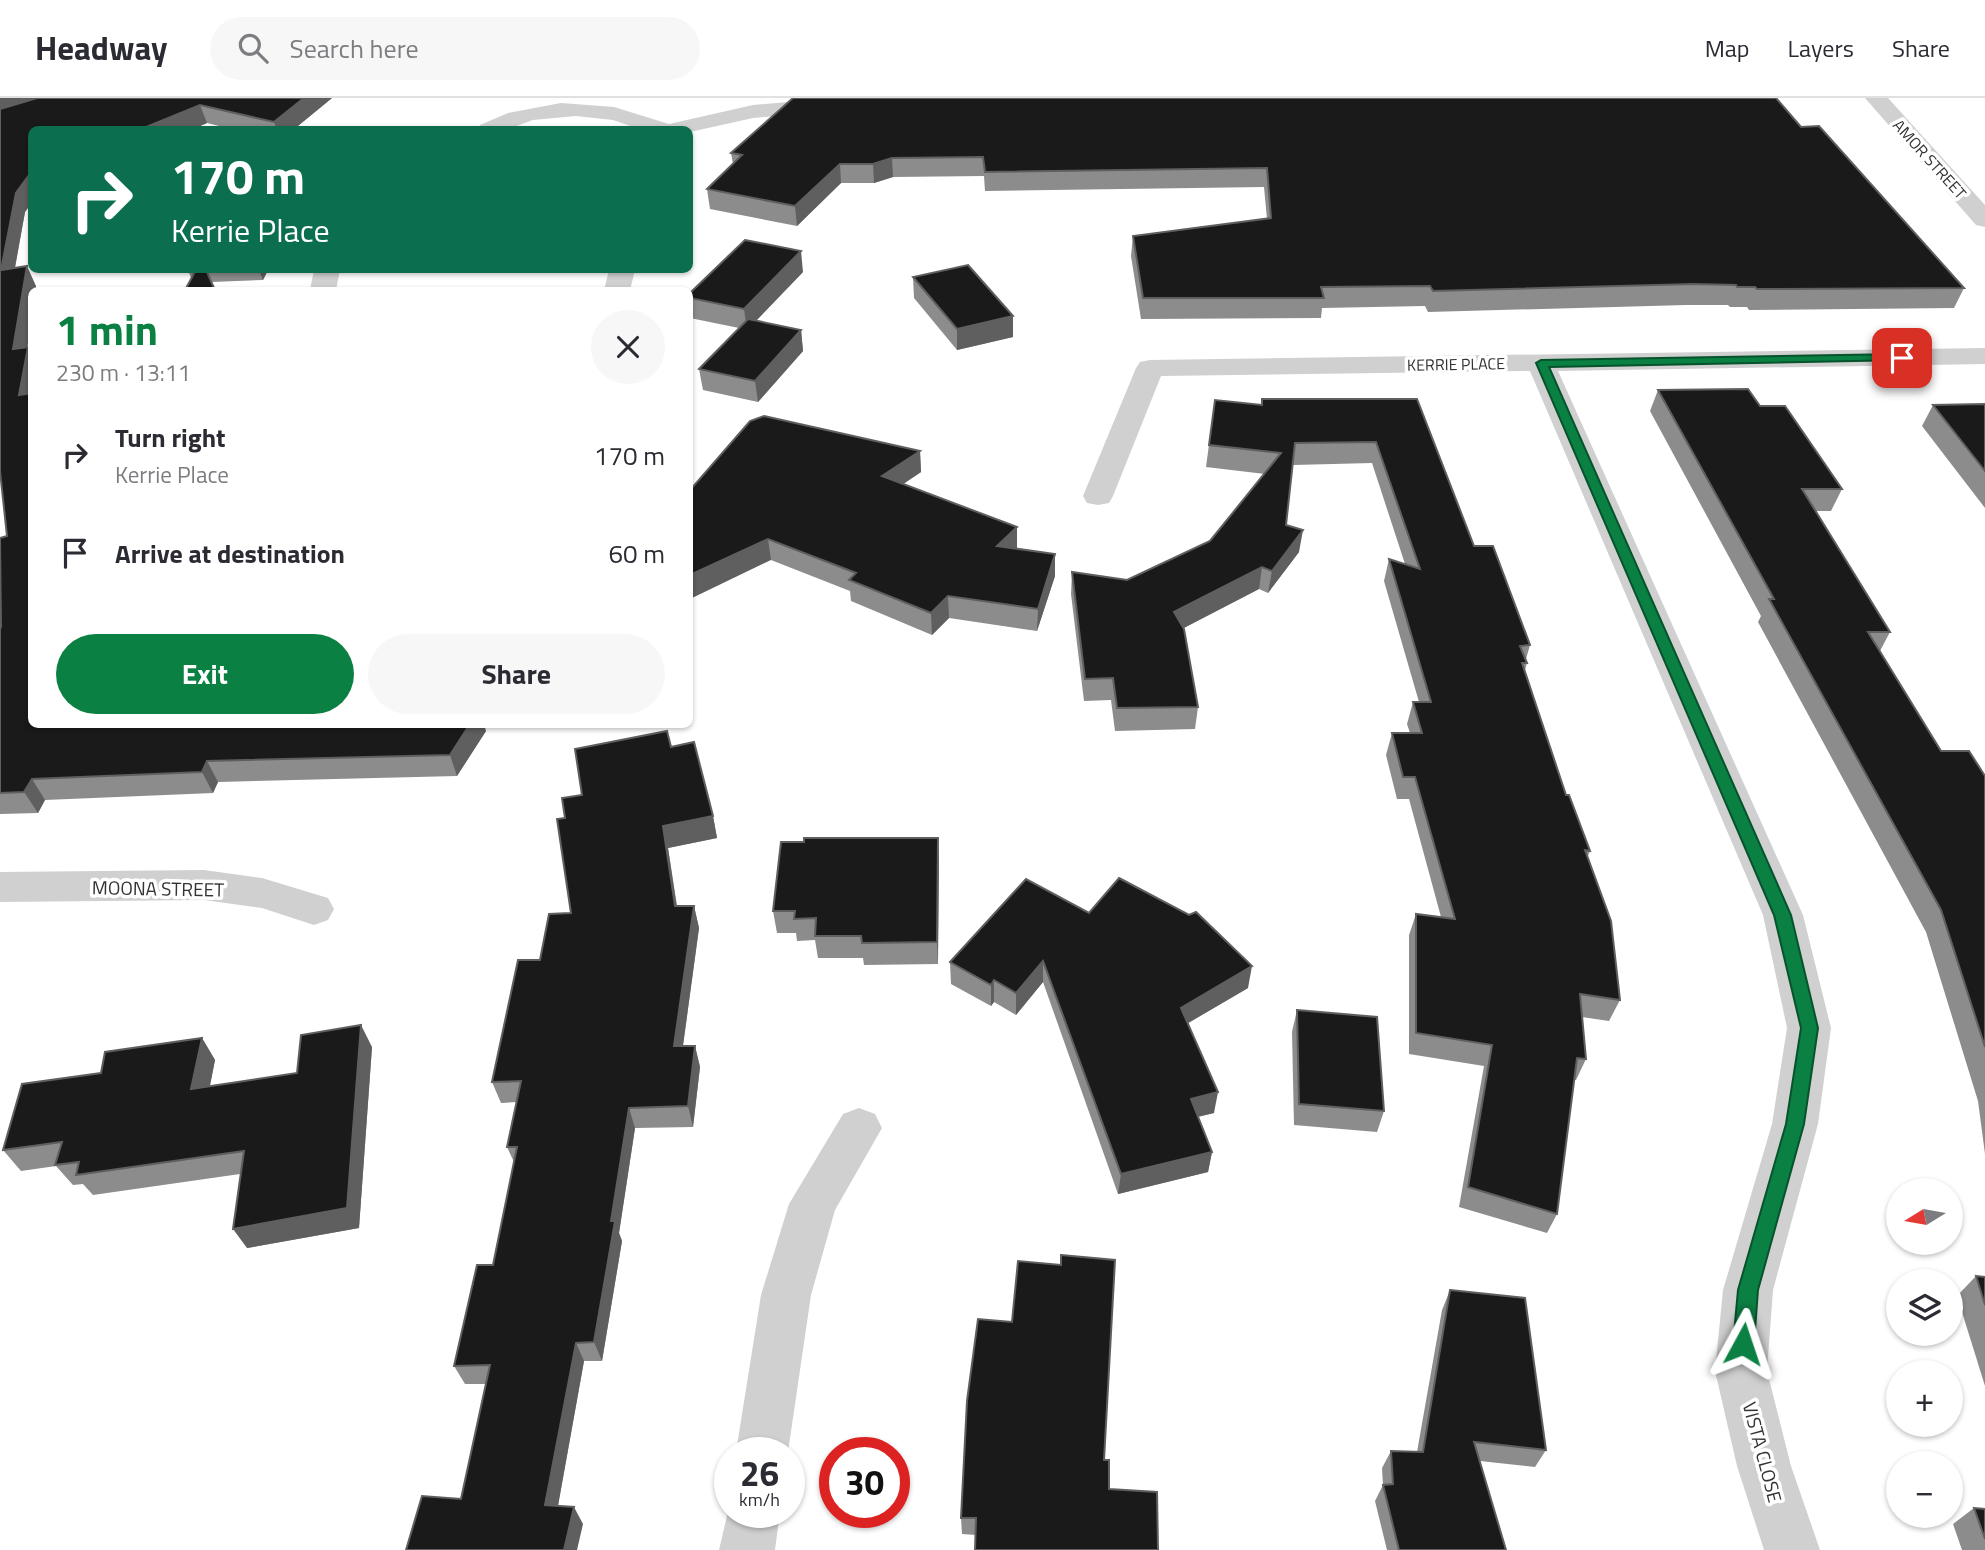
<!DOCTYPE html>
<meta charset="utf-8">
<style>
:root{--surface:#fff;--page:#f7f7f7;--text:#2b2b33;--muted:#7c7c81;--line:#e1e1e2;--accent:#0b8043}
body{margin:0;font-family:"Titillium Web",sans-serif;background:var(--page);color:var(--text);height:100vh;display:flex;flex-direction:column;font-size:26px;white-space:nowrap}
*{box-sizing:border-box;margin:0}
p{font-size:23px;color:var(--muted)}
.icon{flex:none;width:38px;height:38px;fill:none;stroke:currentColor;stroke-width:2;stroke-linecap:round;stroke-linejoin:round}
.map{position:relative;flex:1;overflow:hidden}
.details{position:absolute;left:28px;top:189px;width:665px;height:441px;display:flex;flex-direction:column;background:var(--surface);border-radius:10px;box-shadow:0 2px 5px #0004}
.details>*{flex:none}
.top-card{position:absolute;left:28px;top:28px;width:665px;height:147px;border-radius:10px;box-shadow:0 2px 5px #0004;background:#0b6e4f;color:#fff;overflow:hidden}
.needle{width:46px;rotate:259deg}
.fabs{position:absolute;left:1886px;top:1080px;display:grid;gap:14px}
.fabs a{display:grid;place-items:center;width:77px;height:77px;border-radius:50%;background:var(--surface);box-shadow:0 2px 5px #0004;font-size:35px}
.speed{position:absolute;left:714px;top:1339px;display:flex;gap:14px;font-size:35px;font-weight:700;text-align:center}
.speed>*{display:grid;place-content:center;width:91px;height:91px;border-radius:50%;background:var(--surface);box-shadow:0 2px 5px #0004;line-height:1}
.speed small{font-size:18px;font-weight:400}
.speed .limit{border:10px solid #d22;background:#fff;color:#111}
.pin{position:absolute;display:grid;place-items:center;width:60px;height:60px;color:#fff;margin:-30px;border-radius:14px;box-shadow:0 4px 10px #0006}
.me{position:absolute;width:77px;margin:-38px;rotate:5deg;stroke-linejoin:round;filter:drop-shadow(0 0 5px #0008)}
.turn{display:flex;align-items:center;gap:24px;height:147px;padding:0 28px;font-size:32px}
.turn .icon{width:91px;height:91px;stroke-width:2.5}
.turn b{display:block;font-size:49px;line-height:60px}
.round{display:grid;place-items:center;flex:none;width:74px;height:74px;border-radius:37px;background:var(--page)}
.headline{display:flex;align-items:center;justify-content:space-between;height:119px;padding:0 28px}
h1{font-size:42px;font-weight:700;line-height:52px;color:var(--accent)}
.button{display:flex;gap:14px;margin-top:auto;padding:14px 28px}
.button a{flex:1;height:80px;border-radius:42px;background:var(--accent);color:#fff;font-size:28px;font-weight:700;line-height:80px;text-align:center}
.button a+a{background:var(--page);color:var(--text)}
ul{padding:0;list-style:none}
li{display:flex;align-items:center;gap:21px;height:98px;padding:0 28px}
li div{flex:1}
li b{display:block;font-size:26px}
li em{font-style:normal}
header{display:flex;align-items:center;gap:42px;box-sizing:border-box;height:98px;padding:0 35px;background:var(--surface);border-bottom:2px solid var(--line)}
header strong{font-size:33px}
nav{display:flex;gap:38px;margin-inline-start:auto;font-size:24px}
.search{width:490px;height:63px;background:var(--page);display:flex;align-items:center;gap:18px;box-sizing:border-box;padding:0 24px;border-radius:38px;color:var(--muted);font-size:26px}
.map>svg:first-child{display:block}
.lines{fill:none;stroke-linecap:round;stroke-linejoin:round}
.minor{fill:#d0d0d0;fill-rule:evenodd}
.wall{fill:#8c8c8c}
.shaded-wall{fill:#5f5f5f}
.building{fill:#1a1a1a;stroke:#5f5f5f;stroke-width:2}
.route{fill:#0b8043;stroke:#07532c;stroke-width:2}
.labels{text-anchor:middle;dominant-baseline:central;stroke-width:7;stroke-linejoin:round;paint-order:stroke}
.far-street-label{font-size:16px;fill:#333;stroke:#fff}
.street-label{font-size:19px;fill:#333;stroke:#fff}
</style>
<header>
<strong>Headway</strong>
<div class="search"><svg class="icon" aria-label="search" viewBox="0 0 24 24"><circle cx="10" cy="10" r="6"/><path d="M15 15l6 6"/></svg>Search here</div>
<nav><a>Map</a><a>Layers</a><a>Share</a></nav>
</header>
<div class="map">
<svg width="1985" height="1452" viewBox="0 0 1985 1452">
<rect width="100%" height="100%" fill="#fff"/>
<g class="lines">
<g class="minor">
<path d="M 836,0 L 844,2 L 847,7 L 844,12 L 753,20 L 690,34 L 690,32 L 642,32 L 613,22 L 576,18 L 533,22 L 506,32 L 477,32 L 480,27 L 508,15 L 561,5 L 614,9 L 669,26 L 753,7 Z"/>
<path d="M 1865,0 L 1888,0 L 1985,107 L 1985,129 L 1976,127 Z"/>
<path d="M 314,172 L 340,172 L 336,192 L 310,192 Z"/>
<path d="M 609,172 L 635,172 L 630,192 L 604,192 Z"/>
<path d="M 1985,250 L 1985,266 L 1558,273 L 1803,817 L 1831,930 L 1818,1026 L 1773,1192 L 1767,1273 L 1791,1368 L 1820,1452 L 1764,1452 L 1737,1368 L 1715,1273 L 1723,1192 L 1772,1026 L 1787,930 L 1763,817 L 1530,273 L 1161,278 L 1113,398 L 1109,405 L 1098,407 L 1087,405 L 1083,398 L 1136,270 L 1140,264 L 1150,262 Z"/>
<path d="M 204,772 L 262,780 L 328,800 L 334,811 L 328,822 L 314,827 L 262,810 L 204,802 L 0,804 L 0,774 Z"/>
<path d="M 859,1010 L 875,1016 L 882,1030 L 835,1112 L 811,1197 L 788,1354 L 736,1354 L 761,1197 L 789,1106 L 843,1016 Z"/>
<path d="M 730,1405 L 730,1414 L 780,1414 L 775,1452 L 719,1452 Z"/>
</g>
</g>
<g class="wall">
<path d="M 0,0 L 332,0 L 293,32 L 235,32 L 207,25 L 191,32 L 32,32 L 32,104 L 25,114 L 15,170 L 36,188 L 32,192 L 32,219 L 27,249 L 32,626 L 486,633 L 457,678 L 218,684 L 213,695 L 45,702 L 38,715 L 0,716 L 0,530 L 1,529 L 7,438 Z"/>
<path d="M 1801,29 L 1964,190 L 1954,210 L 1749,212 L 1747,209 L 1730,209 L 1728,207 L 1686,207 L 1428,214 L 1425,208 L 1322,210 L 1321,220 L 1141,221 L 1131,158 L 1133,138 L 1267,121 L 1264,89 L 985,93 L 984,78 L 893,79 L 874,85 L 841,85 L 797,128 L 710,111 L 707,91 L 733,66 L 731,55 Z"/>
<path d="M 188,172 L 268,172 L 263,182 L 212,184 L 191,180 Z"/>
<path d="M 803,174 L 756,223 L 801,232 L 803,253 L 758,304 L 703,292 L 699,271 L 739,230 L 690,220 L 690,195 Z"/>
<path d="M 913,179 L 1013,239 L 957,252 L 914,200 Z"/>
<path d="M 1658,292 L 1760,308 L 1842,391 L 1831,413 L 1816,413 L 1890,534 L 1880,553 L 1941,653 L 1985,678 L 1985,1056 L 1978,1003 L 1926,834 L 1758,524 L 1761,518 L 1650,313 Z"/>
<path d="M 1417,301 L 1474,448 L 1530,547 L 1526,561 L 1527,565 L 1525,572 L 1566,697 L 1590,753 L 1587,760 L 1620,902 L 1609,923 L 1582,919 L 1586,961 L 1576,982 L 1574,982 L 1557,1116 L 1547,1135 L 1459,1109 L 1484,968 L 1409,956 L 1409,837 L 1416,816 L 1441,819 L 1409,701 L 1397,701 L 1386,657 L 1392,635 L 1410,635 L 1407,626 L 1413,604 L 1419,604 L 1384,483 L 1389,461 L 1405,466 L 1372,365 L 1293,367 L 1286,427 L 1299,454 L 1268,495 L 1259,491 L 1184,530 L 1198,609 L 1195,631 L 1115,633 L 1111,602 L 1084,603 L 1071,496 L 1072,474 L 1127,482 L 1210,443 L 1265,376 L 1206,369 L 1215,302 L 1262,307 Z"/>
<path d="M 1985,306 L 1985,410 L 1922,328 L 1933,307 Z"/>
<path d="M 920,353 L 921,374 L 903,386 L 1016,451 L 1055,456 L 1055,478 L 1037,533 L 949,520 L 932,537 L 851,503 L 850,493 L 771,462 L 690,392 Z"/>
<path d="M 582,697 L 713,718 L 717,740 L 668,750 L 677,808 L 694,808 L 699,830 L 683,948 L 695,948 L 700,969 L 693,1029 L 635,1030 L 619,1135 L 622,1143 L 602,1263 L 584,1263 L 558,1408 L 583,1426 L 461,1401 L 486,1286 L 465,1286 L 454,1268 L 493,1167 L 514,1064 L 507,1049 L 517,1004 L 501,1005 L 492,984 L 540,862 L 571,815 L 565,720 Z"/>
<path d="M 938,740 L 938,866 L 864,867 L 863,860 L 818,860 L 815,842 L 797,843 L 796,835 L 777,835 L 773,813 Z"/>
<path d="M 1089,815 L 1248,890 L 1188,925 L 1214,1015 L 1198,1019 L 1212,1054 L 1208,1074 L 1118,1096 L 1043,884 L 1016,917 L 994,904 L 991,908 L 951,886 L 950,864 Z"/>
<path d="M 1297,912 L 1384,1013 L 1377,1034 L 1294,1027 L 1292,934 Z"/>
<path d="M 202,940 L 215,962 L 210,988 L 297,975 L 372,949 L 359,1130 L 247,1150 L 240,1076 L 93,1097 L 83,1086 L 73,1087 L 56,1068 L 21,1073 L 3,1052 L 101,975 Z"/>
<path d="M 1115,1162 L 976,1437 L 962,1436 L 961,1420 L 1012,1224 L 1061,1167 Z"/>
<path d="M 1976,1178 L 1985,1179 L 1985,1288 L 1957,1198 Z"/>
<path d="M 1450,1192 L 1546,1352 L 1535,1369 L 1480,1363 L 1506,1452 L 1387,1452 L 1375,1403 L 1383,1387 L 1382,1370 L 1391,1353 L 1417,1354 L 1442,1212 Z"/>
<path d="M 1974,1410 L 1985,1411 L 1985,1452 L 1962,1452 L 1953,1426 Z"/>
</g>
<g class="shaded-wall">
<path d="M 0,0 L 39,0 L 0,13 Z"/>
<path d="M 304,0 L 332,0 L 293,32 L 277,32 L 274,24 Z"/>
<path d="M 200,7 L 207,25 L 191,32 L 139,32 Z"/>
<path d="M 892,60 L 893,79 L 874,85 L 873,66 Z"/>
<path d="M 840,66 L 841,85 L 797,128 L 795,108 Z"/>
<path d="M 32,73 L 32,104 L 25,114 L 11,191 L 1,172 L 16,95 Z"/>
<path d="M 801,153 L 803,174 L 747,232 L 744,211 Z"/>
<path d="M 27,168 L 36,188 L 36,192 L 32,192 L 32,219 L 24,271 L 13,251 Z"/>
<path d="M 259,172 L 268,172 L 263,182 Z"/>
<path d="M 1013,218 L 1013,239 L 957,252 L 957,231 Z"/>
<path d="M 801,232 L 803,253 L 758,304 L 755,283 Z"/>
<path d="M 28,249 L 32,256 L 32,306 L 19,297 Z"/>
<path d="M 920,353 L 921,374 L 884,399 L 882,378 Z"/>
<path d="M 1017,429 L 1017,451 L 997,448 Z"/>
<path d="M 1303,432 L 1299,454 L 1268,495 L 1272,473 Z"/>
<path d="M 768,441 L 771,462 L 690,501 L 690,477 Z"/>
<path d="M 1055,456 L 1055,478 L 1037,533 L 1038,511 Z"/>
<path d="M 1262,469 L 1259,491 L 1172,536 L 1174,514 Z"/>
<path d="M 948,498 L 949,520 L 932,537 L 931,515 Z"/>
<path d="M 470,626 L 484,626 L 486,633 L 457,678 L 450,657 Z"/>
<path d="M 207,663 L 218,684 L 213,695 L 202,674 Z"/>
<path d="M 32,681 L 45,702 L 38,715 L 24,694 Z"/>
<path d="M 713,718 L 717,740 L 668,750 L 680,830 L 675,808 L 663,728 Z"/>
<path d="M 938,740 L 939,762 L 938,866 L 937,844 Z"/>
<path d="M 694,808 L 699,830 L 680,969 L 674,948 Z"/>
<path d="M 1043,863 L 1043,884 L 1016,917 L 1016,895 Z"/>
<path d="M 1252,868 L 1248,890 L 1178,931 L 1181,910 Z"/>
<path d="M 994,882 L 994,904 L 991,908 L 991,887 Z"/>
<path d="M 361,927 L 372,949 L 359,1130 L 247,1150 L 233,1131 Z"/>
<path d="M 202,940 L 215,962 L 205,1012 L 191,991 Z"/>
<path d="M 695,948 L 700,969 L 693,1029 L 688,1008 Z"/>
<path d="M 1218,994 L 1214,1015 L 1187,1021 L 1191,1001 Z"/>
<path d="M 629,1010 L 635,1030 L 619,1135 L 622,1143 L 602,1263 L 594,1244 L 611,1123 Z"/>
<path d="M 1212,1054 L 1208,1074 L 1118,1096 L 1121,1076 Z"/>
<path d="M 576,1245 L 584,1263 L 555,1424 L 545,1407 Z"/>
<path d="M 574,1409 L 583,1426 L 577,1452 L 564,1452 Z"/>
</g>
<g class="building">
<path d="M 37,0 L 304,0 L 274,24 L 200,7 L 139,32 L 32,32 L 32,73 L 16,95 L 1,172 L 27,168 L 13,251 L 28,249 L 19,297 L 32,295 L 32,626 L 470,626 L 450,657 L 207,663 L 202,674 L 32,681 L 24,694 L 0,695 L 0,530 L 1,529 L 0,440 L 7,438 L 0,373 L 0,11 Z"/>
<path d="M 793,0 L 1776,0 L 1801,29 L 1819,28 L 1964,190 L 1757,191 L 1755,189 L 1737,189 L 1736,187 L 1693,186 L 1433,193 L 1430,188 L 1321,189 L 1324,200 L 1143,200 L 1133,138 L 1271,120 L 1267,70 L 985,74 L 983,59 L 892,60 L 873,66 L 840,66 L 795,108 L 707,91 L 742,57 L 731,55 Z"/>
<path d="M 745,142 L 801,153 L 744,211 L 690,200 L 690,195 Z"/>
<path d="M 968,167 L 1013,218 L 957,231 L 913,179 Z"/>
<path d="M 196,172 L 206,172 L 215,192 L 185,192 Z"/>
<path d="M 748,221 L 801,232 L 755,283 L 699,271 Z"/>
<path d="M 1748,291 L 1760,308 L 1785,308 L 1842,391 L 1802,391 L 1890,534 L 1868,534 L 1941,653 L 1969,653 L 1985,678 L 1985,949 L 1941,812 L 1769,501 L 1774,501 L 1658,292 Z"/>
<path d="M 1262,301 L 1417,301 L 1474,448 L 1493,448 L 1530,547 L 1520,548 L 1527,565 L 1522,565 L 1566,697 L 1569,697 L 1590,753 L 1585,752 L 1611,823 L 1620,902 L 1580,896 L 1586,961 L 1577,960 L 1557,1116 L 1468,1089 L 1492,947 L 1416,935 L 1416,816 L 1455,821 L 1415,679 L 1403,679 L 1392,635 L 1422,635 L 1413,604 L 1431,604 L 1389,461 L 1420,471 L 1376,344 L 1295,345 L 1286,427 L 1303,432 L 1272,473 L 1262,469 L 1174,514 L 1184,531 L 1198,609 L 1117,610 L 1113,580 L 1085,581 L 1072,474 L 1127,482 L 1210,443 L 1281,355 L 1209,347 L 1215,302 L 1262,307 Z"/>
<path d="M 1985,306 L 1985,373 L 1933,307 Z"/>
<path d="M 764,318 L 920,353 L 882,378 L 1017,429 L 997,448 L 1055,456 L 1038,511 L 948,498 L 931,515 L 849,482 L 856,475 L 768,441 L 690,477 L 690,392 L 750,323 Z"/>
<path d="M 667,633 L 671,649 L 694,644 L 713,718 L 663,728 L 675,808 L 694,808 L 674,948 L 695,948 L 688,1008 L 629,1010 L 611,1123 L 615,1123 L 594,1244 L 576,1245 L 545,1407 L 574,1409 L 564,1452 L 406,1452 L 422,1398 L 461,1401 L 490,1267 L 454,1268 L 477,1167 L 493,1167 L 517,1049 L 507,1049 L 521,983 L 492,984 L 518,862 L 540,862 L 549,816 L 571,815 L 557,721 L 565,720 L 562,700 L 582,697 L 575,651 Z"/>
<path d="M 804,740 L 938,740 L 937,844 L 862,845 L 861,838 L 815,838 L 816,820 L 794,821 L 795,813 L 773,813 L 781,744 L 804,744 Z"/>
<path d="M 1119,780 L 1189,817 L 1196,814 L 1252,868 L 1181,910 L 1218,994 L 1191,1001 L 1212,1054 L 1121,1076 L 1043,863 L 1016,895 L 994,882 L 991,887 L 950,864 L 1026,781 L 1089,815 Z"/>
<path d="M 1297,912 L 1377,919 L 1384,1013 L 1299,1006 Z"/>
<path d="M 361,927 L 347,1110 L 233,1131 L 244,1053 L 76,1077 L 79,1064 L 55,1067 L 62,1044 L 3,1052 L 22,986 L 101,975 L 105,954 L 202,940 L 191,991 L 297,975 L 301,937 Z"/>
<path d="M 1061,1157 L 1115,1162 L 1104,1362 L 1109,1362 L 1109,1391 L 1157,1394 L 1158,1452 L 975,1452 L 976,1420 L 961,1420 L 967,1303 L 978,1221 L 1012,1224 L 1018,1163 L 1061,1167 Z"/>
<path d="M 1976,1178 L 1985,1179 L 1985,1207 Z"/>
<path d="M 1450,1192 L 1525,1200 L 1546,1352 L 1474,1344 L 1506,1452 L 1399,1452 L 1383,1387 L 1393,1386 L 1391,1353 L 1423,1354 Z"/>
<path d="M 1974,1410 L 1985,1411 L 1985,1441 Z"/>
</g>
<path class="route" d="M 1902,256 L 1906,257 L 1906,262 L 1549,269 L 1791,817 L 1818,930 L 1804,1026 L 1758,1192 L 1754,1246 L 1751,1253 L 1743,1256 L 1736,1253 L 1733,1246 L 1738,1192 L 1786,1026 L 1801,930 L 1774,817 L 1536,265 L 1541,262 Z"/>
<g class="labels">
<g class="far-street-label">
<text transform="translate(1930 61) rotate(48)">AMOR STREET</text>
<text transform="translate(1456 266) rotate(-1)">KERRIE PLACE</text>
</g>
<g class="street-label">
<text transform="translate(158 790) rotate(1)">MOONA STREET</text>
<text transform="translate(1763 1354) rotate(75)">VISTA CLOSE</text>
</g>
</g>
</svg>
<div class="fabs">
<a><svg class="needle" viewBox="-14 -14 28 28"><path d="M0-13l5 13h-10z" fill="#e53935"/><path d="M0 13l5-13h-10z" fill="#7c7c81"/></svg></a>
<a><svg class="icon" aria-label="layers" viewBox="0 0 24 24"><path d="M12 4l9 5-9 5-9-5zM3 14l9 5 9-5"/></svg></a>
<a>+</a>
<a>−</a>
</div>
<div class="speed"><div>26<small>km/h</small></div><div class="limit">30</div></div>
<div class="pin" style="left:1902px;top:260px;background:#d93025"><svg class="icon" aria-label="arrive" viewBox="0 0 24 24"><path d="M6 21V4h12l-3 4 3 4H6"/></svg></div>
<svg class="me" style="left:1743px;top:1246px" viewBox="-20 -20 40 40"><path d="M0-17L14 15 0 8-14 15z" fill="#0b8043" stroke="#fff" stroke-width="4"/></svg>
<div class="top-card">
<div class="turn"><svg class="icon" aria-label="right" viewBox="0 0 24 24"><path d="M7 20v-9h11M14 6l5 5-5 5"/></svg><div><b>170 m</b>Kerrie Place</div></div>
</div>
<section class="details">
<div class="headline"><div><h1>1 min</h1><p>230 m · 13:11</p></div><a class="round"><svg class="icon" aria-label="close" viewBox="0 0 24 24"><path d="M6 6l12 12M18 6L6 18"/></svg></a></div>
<ul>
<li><svg class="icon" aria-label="right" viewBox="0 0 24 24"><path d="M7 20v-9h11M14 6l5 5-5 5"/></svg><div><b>Turn right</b><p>Kerrie Place</p></div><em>170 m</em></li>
<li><svg class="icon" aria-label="arrive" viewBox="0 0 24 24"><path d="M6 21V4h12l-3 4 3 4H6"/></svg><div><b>Arrive at destination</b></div><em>60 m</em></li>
</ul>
<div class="button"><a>Exit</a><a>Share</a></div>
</section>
</div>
